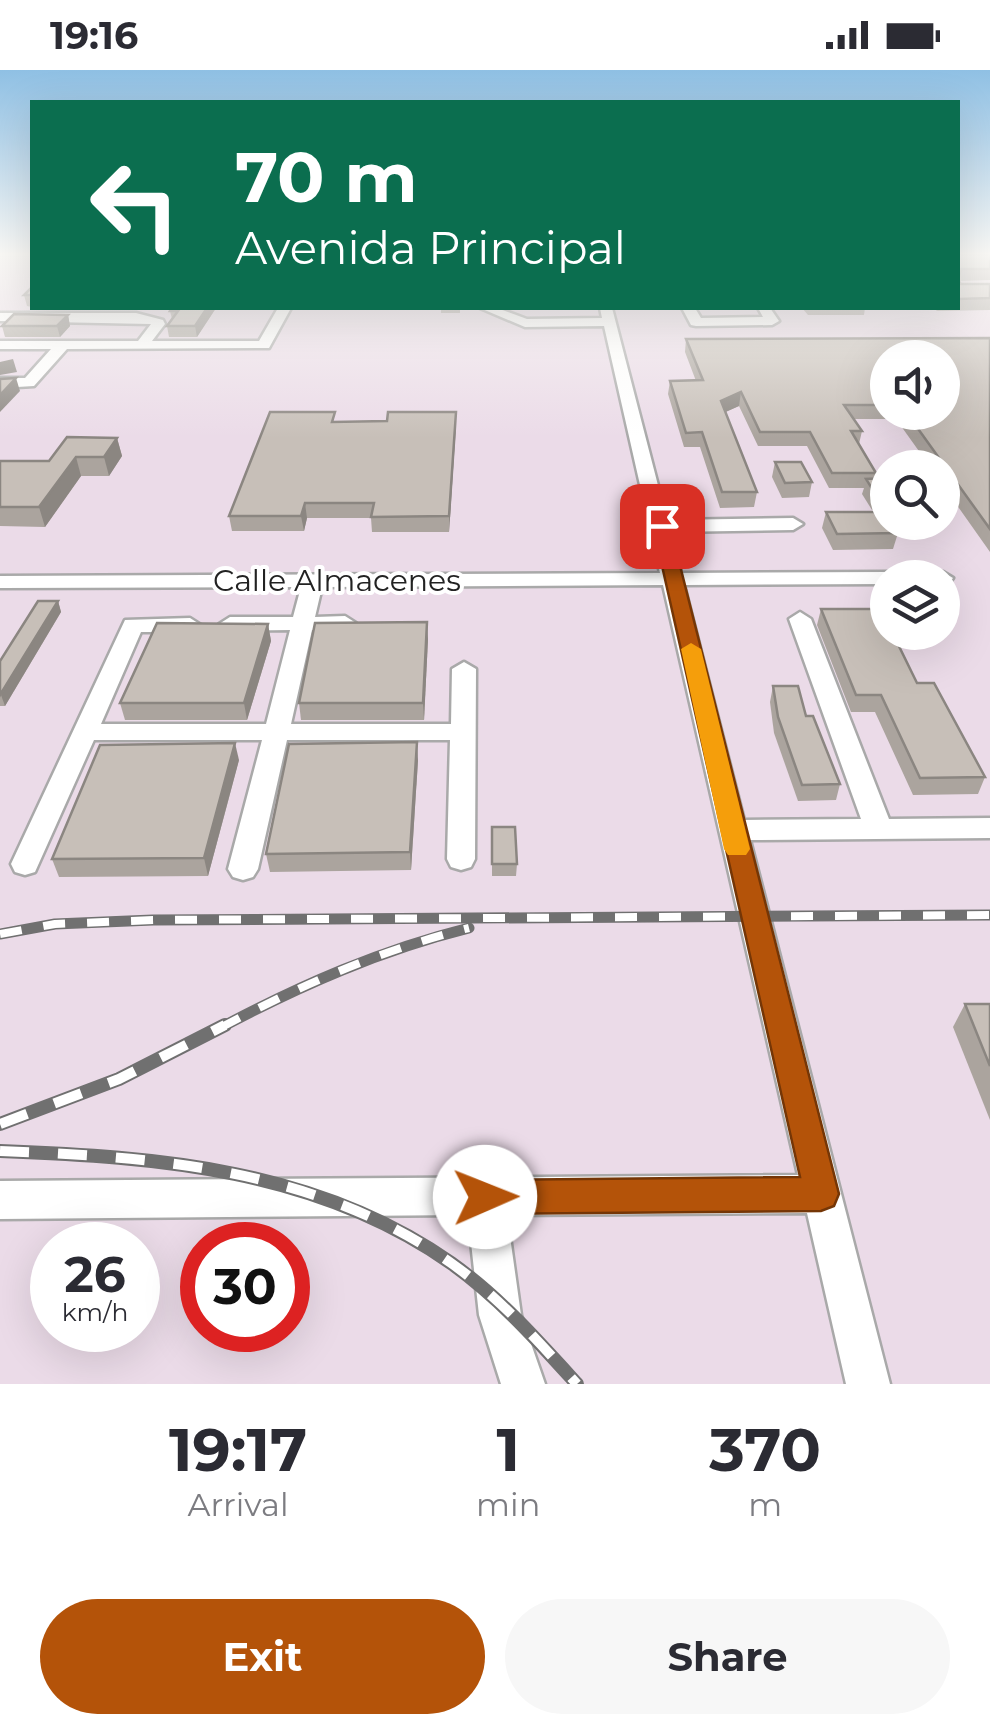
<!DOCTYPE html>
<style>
:root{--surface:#fff;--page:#f7f7f7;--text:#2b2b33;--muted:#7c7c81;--accent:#b45309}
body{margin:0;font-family:Montserrat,sans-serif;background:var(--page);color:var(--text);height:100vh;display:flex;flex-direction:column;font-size:38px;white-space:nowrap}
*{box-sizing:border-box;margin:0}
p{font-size:32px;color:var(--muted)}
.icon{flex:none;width:55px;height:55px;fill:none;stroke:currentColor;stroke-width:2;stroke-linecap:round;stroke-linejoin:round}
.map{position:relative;height:1314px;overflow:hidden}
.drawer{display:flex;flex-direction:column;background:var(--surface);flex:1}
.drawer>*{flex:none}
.top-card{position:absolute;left:30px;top:30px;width:930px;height:210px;border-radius:0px;box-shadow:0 10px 40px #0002;background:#0b6e4f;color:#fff;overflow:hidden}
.fabs{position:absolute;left:870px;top:270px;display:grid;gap:20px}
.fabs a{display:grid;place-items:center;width:90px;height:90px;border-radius:50%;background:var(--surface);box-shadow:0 10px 40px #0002;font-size:50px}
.speed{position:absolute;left:30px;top:1152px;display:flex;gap:20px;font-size:50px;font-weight:700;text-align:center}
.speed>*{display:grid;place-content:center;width:130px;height:130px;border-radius:50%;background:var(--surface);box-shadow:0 10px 40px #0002;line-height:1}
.speed small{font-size:25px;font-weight:400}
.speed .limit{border:15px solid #d22;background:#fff;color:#111}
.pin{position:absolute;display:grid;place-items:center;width:85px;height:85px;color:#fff;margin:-42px;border-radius:20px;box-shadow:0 5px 15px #0006}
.me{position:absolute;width:110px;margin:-55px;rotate:89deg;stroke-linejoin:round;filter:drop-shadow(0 0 8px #0008)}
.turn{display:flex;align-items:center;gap:35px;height:210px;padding:0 40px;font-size:45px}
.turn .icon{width:130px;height:130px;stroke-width:2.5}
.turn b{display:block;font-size:70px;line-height:85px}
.eta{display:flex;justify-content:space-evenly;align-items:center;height:170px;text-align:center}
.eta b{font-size:60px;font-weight:700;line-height:70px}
.cta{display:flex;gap:20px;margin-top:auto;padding:20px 40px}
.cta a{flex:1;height:115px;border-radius:60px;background:var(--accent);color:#fff;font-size:40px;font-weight:700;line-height:115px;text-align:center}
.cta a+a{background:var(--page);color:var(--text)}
.status{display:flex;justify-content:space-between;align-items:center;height:70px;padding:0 50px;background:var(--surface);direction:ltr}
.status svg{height:28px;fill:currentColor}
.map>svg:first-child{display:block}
.industrial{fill:#ebdbe8;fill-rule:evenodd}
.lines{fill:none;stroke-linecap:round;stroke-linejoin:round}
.minor-casing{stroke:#a9a9a9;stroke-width:5}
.minor{fill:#fff;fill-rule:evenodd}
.rail-far1-casing{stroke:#707070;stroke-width:11}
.rail-casing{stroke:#707070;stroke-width:14}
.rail-far1{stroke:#fff;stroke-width:8;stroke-dasharray:22;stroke-linecap:butt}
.rail{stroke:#fff;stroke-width:10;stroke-dasharray:29;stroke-linecap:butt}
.wall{fill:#aba49e;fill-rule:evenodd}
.shaded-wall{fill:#8b8681}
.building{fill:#c7bfb8;stroke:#8b8681;stroke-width:2.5}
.route{fill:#b45309;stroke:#753606;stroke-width:2.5}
.slow{fill:#f59e0b}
.labels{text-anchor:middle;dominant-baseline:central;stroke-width:8;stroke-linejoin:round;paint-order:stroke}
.street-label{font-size:30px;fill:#222;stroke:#fff}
</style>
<div class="status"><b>19:16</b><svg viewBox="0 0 49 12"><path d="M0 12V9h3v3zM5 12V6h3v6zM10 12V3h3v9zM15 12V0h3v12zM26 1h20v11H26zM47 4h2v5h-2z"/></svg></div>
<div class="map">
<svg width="990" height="1314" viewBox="0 0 990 1314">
<rect width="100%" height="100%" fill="#f2efe9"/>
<path class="industrial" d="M 0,184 L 32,184 L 32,238 L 958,238 L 958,184 L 990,184 L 990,1314 L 0,1314 ZM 888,288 L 942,288 L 942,342 L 888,342 ZM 888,398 L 942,398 L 942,452 L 888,452 ZM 888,508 L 942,508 L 942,562 L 888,562 ZM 52,1175 L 138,1175 L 138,1260 L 52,1260 ZM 202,1175 L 288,1175 L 288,1260 L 202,1260 Z"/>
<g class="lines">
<g class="minor-casing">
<g id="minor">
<path d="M 278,238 L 291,238 L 269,278 L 67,279 L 34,316 L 0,318 L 0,308 L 25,308 L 51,279 L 0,279 L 0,271 L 138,271 L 151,254 L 0,251 L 0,243 L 136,243 L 163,250 L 165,254 L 152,271 L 259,271 Z"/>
<path d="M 480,238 L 497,238 L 527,249 L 602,248 L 600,238 L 612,238 L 667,450 L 793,448 L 803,454 L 793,460 L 670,462 L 681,503 L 888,502 L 898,508 L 888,508 L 888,514 L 684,515 L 744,750 L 861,749 L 789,549 L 800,542 L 811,549 L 889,749 L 990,748 L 990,768 L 750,770 L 890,1314 L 846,1314 L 807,1143 L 507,1145 L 521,1245 L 545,1314 L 501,1314 L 479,1245 L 468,1145 L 0,1149 L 0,1111 L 798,1105 L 663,515 L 322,517 L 315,547 L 345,546 L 356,553 L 345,560 L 312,560 L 291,654 L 451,654 L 452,599 L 464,592 L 476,599 L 475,789 L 471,797 L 461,800 L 451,797 L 447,789 L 450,670 L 287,670 L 258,799 L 253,807 L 243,810 L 233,807 L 228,799 L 262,670 L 94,670 L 35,802 L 25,805 L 15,802 L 11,794 L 125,550 L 190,548 L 201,555 L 190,562 L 141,562 L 101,654 L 266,654 L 290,560 L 230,561 L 219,554 L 230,547 L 293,547 L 301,517 L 0,518 L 0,506 L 660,503 L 604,256 L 525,257 Z"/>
<path d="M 682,238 L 695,238 L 701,248 L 763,247 L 758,238 L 770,238 L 779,251 L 772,255 L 696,256 L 691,255 Z"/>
<path d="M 943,502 L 953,508 L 950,512 L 942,514 L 942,508 L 932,508 Z"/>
</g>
</g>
<use href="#minor" class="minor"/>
<g class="rail-far1-casing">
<g id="rail-far1">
<path d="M 0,864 L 55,854 L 153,850 L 990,845"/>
<path d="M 220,958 C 301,915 381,880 469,858"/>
</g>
</g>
<g class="rail-casing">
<g id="rail">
<path d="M 0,1054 L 119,1009 L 225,955"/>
<path d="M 0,1081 C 159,1087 317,1099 451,1193 C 499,1227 538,1271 577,1314"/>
</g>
</g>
<use href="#rail-far1" class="rail-far1"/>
<use href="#rail" class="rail"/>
</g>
<g class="wall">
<path d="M 958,184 L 990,184 L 990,210 L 958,211 L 961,214 L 990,214 L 990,240 L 937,241 L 934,238 L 958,238 Z"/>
<path d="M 32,217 L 32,237 L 27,236 L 24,225 Z"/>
<path d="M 216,238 L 197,267 L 169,267 L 167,256 L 172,249 L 170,241 Z"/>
<rect x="441" y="238" width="19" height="5"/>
<path d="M 802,238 L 865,238 L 864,245 L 808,245 Z"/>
<path d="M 68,245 L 70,256 L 60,267 L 5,267 L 2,256 Z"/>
<path d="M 990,268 L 990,482 L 942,414 L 942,398 L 931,398 L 896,349 L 854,349 L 862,361 L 859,374 L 876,403 L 875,408 L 888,408 L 888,440 L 872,440 L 862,424 L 864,418 L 829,418 L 807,376 L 758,376 L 739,336 L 725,342 L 757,422 L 754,437 L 720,438 L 700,377 L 684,377 L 668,324 L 670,311 L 696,311 L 685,282 L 686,269 ZM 888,288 L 942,342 L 888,342 Z"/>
<path d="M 456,342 L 449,462 L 372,462 L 371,448 L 307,448 L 304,461 L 232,461 L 229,446 L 336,352 L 387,351 Z"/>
<path d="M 117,368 L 122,386 L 109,406 L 81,406 L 45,457 L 0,456 L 0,391 L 49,391 Z"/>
<path d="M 775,392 L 812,412 L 809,427 L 782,428 L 772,407 Z"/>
<path d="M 826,442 L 898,463 L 893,479 L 833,480 L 822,458 Z"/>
<path d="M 58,531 L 61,542 L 5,636 L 0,636 L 0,591 Z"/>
<path d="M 821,539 L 917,613 L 985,707 L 978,724 L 913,725 L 875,642 L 851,642 L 817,555 Z"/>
<path d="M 268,554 L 271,571 L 247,650 L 125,650 L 120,633 Z"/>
<path d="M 428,569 L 424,650 L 301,650 L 299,633 Z"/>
<path d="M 773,616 L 806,646 L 840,714 L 836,730 L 798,731 L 774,663 L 770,632 Z"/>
<path d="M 239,690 L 208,806 L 59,807 L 52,789 Z"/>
<path d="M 418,690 L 411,800 L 270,802 L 266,784 Z"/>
<path d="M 492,757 L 517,794 L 516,806 L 492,806 Z"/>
<path d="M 965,934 L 990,934 L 990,1050 L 953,957 Z"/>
</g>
<g class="shaded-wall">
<path d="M 207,238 L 216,238 L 197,267 L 195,256 Z"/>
<path d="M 68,245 L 70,256 L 60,267 L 57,256 Z"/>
<path d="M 13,289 L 17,302 L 0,305 L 0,292 Z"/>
<path d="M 16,308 L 20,321 L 0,342 L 0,325 Z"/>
<path d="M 741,322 L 739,336 L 719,345 L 721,331 Z"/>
<path d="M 456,342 L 456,356 L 449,462 L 449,446 Z"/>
<path d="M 117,368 L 122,386 L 109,406 L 104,387 Z"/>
<path d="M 76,387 L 81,406 L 45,457 L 39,437 Z"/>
<path d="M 305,433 L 307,448 L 304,461 L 301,446 Z"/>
<path d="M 58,531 L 61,542 L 5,636 L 1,625 Z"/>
<path d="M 427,552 L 428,569 L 424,650 L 423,633 Z"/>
<path d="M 268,554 L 271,571 L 247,650 L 244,633 Z"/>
<path d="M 417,672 L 418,690 L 411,800 L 410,782 Z"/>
<path d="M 235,673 L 239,690 L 208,806 L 204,788 Z"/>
</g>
<g class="building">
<path d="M 958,184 L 990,184 L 990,199 L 961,199 L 958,210 Z"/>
<path d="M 958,210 L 961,214 L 990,214 L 990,228 L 958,229 Z"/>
<path d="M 32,217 L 32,225 L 24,225 Z"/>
<path d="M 172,238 L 207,238 L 195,256 L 167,256 L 178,241 L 170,241 Z"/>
<path d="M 14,244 L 68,245 L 57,256 L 2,256 Z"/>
<path d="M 990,268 L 990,459 L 906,342 L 942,342 L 942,288 L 888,288 L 888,335 L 844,335 L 862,361 L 851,361 L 876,403 L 832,403 L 810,362 L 760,362 L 741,322 L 721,331 L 757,422 L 722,422 L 702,362 L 686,363 L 670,311 L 703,310 L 686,269 Z"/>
<path d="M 16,308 L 0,325 L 0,309 Z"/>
<path d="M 270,342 L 335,342 L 332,352 L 387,351 L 388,342 L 456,342 L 449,446 L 371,447 L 374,433 L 305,433 L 301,446 L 229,446 Z"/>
<path d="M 67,367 L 117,368 L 104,387 L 76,387 L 39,437 L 0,437 L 0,391 L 49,391 Z"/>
<path d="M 775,392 L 801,392 L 812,412 L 785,413 Z"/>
<path d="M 888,408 L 888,425 L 876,425 L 866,409 Z"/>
<path d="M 826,442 L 885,442 L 888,447 L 888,452 L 891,452 L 898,463 L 837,464 Z"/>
<path d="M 38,531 L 58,531 L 0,625 L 0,591 Z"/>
<path d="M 821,539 L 880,539 L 888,553 L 888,562 L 892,562 L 917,613 L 934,613 L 985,707 L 920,708 L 881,625 L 856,625 Z"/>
<path d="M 427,552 L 423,633 L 299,633 L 315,553 Z"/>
<path d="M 157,553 L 268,554 L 244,633 L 120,633 Z"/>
<path d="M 773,616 L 798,616 L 806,646 L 813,646 L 840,714 L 802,715 L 778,647 Z"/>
<path d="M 417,672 L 410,782 L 266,784 L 289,674 Z"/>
<path d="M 235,673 L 204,788 L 52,789 L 100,675 Z"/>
<path d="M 492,757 L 515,757 L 517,794 L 492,794 Z"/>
<path d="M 965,934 L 990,934 L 990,996 Z"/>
</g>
<linearGradient id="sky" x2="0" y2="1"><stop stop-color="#8fc0e4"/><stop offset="0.5" stop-color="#f9f8f5"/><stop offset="1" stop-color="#f9f8f5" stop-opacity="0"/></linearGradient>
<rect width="990" height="368" fill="url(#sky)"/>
<path class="route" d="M 662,451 L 670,456 L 839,1124 L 834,1136 L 821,1141 L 485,1144 L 473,1139 L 468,1127 L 473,1115 L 485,1110 L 800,1107 L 653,456 Z"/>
<path class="slow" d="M 691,573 L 701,579 L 750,779 L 746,785 L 728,785 L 724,779 L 681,579 Z"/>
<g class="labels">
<g class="street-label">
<text x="337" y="510">Calle Almacenes</text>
</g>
</g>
</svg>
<div class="fabs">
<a><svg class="icon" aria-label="sound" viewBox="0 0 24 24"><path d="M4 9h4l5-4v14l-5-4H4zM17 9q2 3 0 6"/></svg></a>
<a><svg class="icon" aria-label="search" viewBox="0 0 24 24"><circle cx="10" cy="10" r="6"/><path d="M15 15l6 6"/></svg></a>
<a><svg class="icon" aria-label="layers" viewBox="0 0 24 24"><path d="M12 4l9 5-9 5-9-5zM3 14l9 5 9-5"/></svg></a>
</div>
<div class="speed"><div>26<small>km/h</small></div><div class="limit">30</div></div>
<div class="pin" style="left:662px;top:456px;background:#d93025"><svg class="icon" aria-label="arrive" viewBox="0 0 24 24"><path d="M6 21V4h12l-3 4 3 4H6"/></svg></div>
<svg class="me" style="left:485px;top:1127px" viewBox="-20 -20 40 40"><circle r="19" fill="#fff"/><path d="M0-13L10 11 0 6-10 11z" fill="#b45309"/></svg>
<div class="top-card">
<div class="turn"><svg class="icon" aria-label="left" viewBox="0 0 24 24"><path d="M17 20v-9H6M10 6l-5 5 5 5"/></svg><div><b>70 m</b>Avenida Principal</div></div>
</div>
</div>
<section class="drawer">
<div class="eta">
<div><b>19:17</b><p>Arrival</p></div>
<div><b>1</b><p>min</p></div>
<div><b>370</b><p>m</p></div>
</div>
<div class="cta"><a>Exit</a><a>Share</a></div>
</section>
